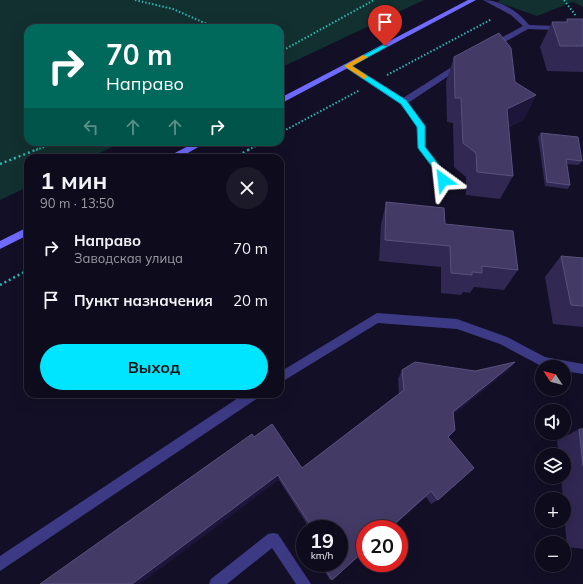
<!DOCTYPE html>
<html lang="ru">
<meta charset="utf-8">
<style>
:root{--surface:#0e0b1c;--page:#1c1929;--text:#f1f3f6;--muted:#9b9ba3;--line:#2e2b3b;--accent:#00e5ff}
body{margin:0;font-family:Mulish,sans-serif;background:var(--page);color:var(--text);height:100vh;display:flex;flex-direction:column;font-size:15px;white-space:nowrap}
*{box-sizing:border-box;margin:0}
p{font-size:13px;color:var(--muted)}
.icon{flex:none;width:22px;height:22px;fill:none;stroke:currentColor;stroke-width:2;stroke-linecap:round;stroke-linejoin:round}
.map{position:relative;flex:1;overflow:hidden}
.sheet{position:absolute;left:24px;top:154px;width:260px;height:244px;display:flex;flex-direction:column;background:var(--surface);border-radius:12px;box-shadow:0 4px 16px #0002,0 0 0 1px var(--line)}
.sheet>*{flex:none}
.banner{position:absolute;left:24px;top:24px;width:260px;height:122px;border-radius:12px;box-shadow:0 4px 16px #0002,0 0 0 1px var(--line);background:#00695c;color:#fff;overflow:hidden}
.needle{width:26px;rotate:306deg}
.buttons{position:absolute;left:535px;top:360px;display:grid;gap:8px}
.buttons a{display:grid;place-items:center;width:36px;height:36px;border-radius:50%;background:var(--surface);box-shadow:0 4px 16px #0002,0 0 0 1px var(--line);font-size:20px}
.speed{position:absolute;left:296px;top:520px;display:flex;gap:8px;font-size:20px;font-weight:700;text-align:center}
.speed>*{display:grid;place-content:center;width:52px;height:52px;border-radius:50%;background:var(--surface);box-shadow:0 4px 16px #0002,0 0 0 1px var(--line);line-height:1}
.speed small{font-size:10px;font-weight:400}
.speed .limit{border:6px solid #d22;background:#fff;color:#111}
.pin{position:absolute;display:grid;place-items:center;width:34px;height:34px;color:#fff;margin:-41px -17px;border-radius:50% 50% 50% 0;rotate:-45deg;box-shadow:0 0 4px #0007}
.pin .icon{rotate:45deg}
.me{position:absolute;width:44px;margin:-22px;rotate:330deg;stroke-linejoin:round;filter:drop-shadow(0 0 3px #0008)}
.turn{display:flex;align-items:center;gap:14px;height:84px;padding:0 16px;font-size:18px}
.turn .icon{width:52px;height:52px;stroke-width:2.5}
.turn b{display:block;font-size:28px;line-height:34px}
.lanes{display:flex;align-items:center;height:38px;padding:0 16px;background:#0003;justify-content:center;gap:20px;direction:ltr}
.lanes .off{opacity:.35}
.round{display:grid;place-items:center;flex:none;width:42px;height:42px;border-radius:21px;background:var(--page)}
.head{display:flex;align-items:center;justify-content:space-between;height:68px;padding:0 16px}
h1{font-size:24px;font-weight:700;line-height:30px}
.primary-button{display:flex;gap:8px;margin-top:auto;padding:8px 16px}
.primary-button a{flex:1;height:46px;border-radius:24px;background:var(--accent);color:#111;font-size:16px;font-weight:700;line-height:46px;text-align:center}
ul{padding:0;list-style:none}
li{display:flex;align-items:center;gap:12px;height:52px;padding:0 16px}
li div{flex:1}
li b{display:block;font-size:15px}
li em{font-style:normal}
.map>svg:first-child{display:block}
.green{fill:#12302f}
.lines{fill:none;stroke-linecap:round;stroke-linejoin:round}
.path-far1{stroke:#2fb8b0;stroke-width:2;stroke-dasharray:1.5 2;stroke-linecap:butt}
.path{stroke:#2fb8b0;stroke-width:2.5;stroke-dasharray:2 3;stroke-linecap:butt}
.lane{fill:#3d3a85;fill-rule:evenodd}
.secondary{fill:#6f6bff;fill-rule:evenodd}
.wall{fill:#312854}
.shaded-wall{fill:#1d163a}
.building{fill:#433a66;stroke:#5a527e}
.route{fill:#00e5ff;stroke:#0095a6}
.slow{fill:#f59e0b}
</style>
<div class="map">
<svg width="583" height="584" viewBox="0 0 583 584">
<rect width="100%" height="100%" fill="#130f26"/>
<g class="green">
<path d="M 0,0 L 424,0 L 280,68 L 280,28 L 28,28 L 28,142 L 123,142 L 89,158 L 28,158 L 28,187 L 0,200 Z"/>
<path d="M 501,0 L 583,0 L 583,7 L 573,2 L 537,16 L 497,2 Z"/>
</g>
<g class="lines">
<g class="path-far1">
<path d="M 135,0 L 173,9 L 216,28"/>
<path d="M 564,0 L 576,16"/>
<path d="M 280,52 L 374,0"/>
<path d="M 387,75 L 492,19"/>
<path d="M 280,133 L 360,90"/>
<path d="M 36,150 L 57,142"/>
<path d="M 248,150 L 264,142"/>
</g>
<g class="path">
<path d="M 234,158 L 250,149"/>
<path d="M 0,164 L 38,149"/>
<path d="M 0,285 L 28,270"/>
</g>
<g class="lane">
<path d="M 483,0 C 500,0 518,11 529,25 L 583,27 L 583,31 L 528,29 L 494,48 L 490,48 L 490,44 L 523,26 L 511,15 Z"/>
<path d="M 458,63 L 461,63 L 465,65 L 408,103 L 425,126 L 426,147 L 443,170 L 447,180 L 443,183 L 440,182 L 436,173 L 418,148 L 417,126 L 400,104 L 343,66 L 344,64 L 350,64 L 403,98 Z"/>
<path d="M 377,313 L 457,319 L 507,337 L 545,357 L 583,364 L 583,374 L 564,371 L 564,367 L 543,367 L 500,344 L 457,329 L 378,323 L 280,383 L 280,372 Z"/>
<path d="M 244,394 L 260,394 L 258,398 L 0,571 L 0,556 Z"/>
<path d="M 273,533 L 278,534 L 311,584 L 296,584 L 272,548 L 227,584 L 209,584 L 211,579 L 268,534 Z"/>
</g>
<g class="secondary">
<path d="M 468,0 L 476,0 L 280,104 L 280,98 Z"/>
<path d="M 196,142 L 207,142 L 179,158 L 168,158 L 169,156 Z"/>
<path d="M 28,227 L 28,235 L 0,249 L 0,241 Z"/>
</g>
</g>
<g class="wall">
<path d="M 567,19 L 583,19 L 583,72 L 547,71 L 540,47 L 552,22 L 565,22 Z"/>
<path d="M 454,57 L 515,82 L 536,95 L 524,119 L 509,127 L 513,176 L 500,199 L 466,195 L 466,177 L 454,167 L 453,123 L 447,122 L 446,82 Z"/>
<path d="M 541,133 L 582,161 L 579,165 L 567,164 L 570,185 L 568,189 L 545,186 L 538,137 Z"/>
<path d="M 386,202 L 518,270 L 504,290 L 474,287 L 470,293 L 463,292 L 461,295 L 441,293 L 441,267 L 379,261 L 381,225 Z"/>
<path d="M 561,256 L 583,258 L 583,327 L 553,324 L 545,277 Z"/>
<path d="M 515,362 L 507,371 L 454,414 L 448,438 L 438,500 L 431,504 L 426,497 L 332,580 L 330,580 L 319,563 L 339,563 L 339,529 L 310,529 L 279,480 L 254,437 L 302,468 L 399,394 L 398,379 L 402,370 L 475,371 Z"/>
<path d="M 579,429 L 583,429 L 583,549 L 567,547 L 564,513 L 564,499 L 563,499 L 561,477 L 564,477 L 564,455 L 559,455 L 557,441 Z"/>
</g>
<g class="shaded-wall">
<path d="M 536,95 L 524,119 L 496,133 L 507,109 Z"/>
<path d="M 515,362 L 507,371 L 447,420 L 453,412 Z"/>
<path d="M 278,475 L 279,480 L 140,584 L 132,584 Z"/>
</g>
<g class="building">
<path d="M 567,19 L 583,19 L 583,46 L 560,46 L 552,22 L 568,22 Z"/>
<path d="M 499,33 L 511,48 L 515,82 L 536,95 L 507,109 L 513,176 L 477,172 L 476,153 L 463,143 L 461,98 L 455,98 L 454,57 Z"/>
<path d="M 541,133 L 578,137 L 582,161 L 566,159 L 570,185 L 547,182 Z"/>
<path d="M 386,202 L 444,208 L 445,224 L 513,231 L 518,270 L 482,266 L 482,273 L 472,272 L 472,275 L 451,273 L 450,246 L 385,240 Z"/>
<path d="M 561,256 L 583,258 L 583,306 L 571,305 Z"/>
<path d="M 415,362 L 475,371 L 515,362 L 453,412 L 455,430 L 448,437 L 474,468 L 438,500 L 431,491 L 389,529 L 365,529 L 365,550 L 332,580 L 321,563 L 339,563 L 339,529 L 313,529 L 278,475 L 132,584 L 40,584 L 252,434 L 254,437 L 272,424 L 302,468 L 404,390 L 402,370 Z"/>
<path d="M 579,429 L 583,429 L 583,466 Z"/>
</g>
<path class="route" d="M 383,45 L 388,46 L 352,66 L 406,100 L 425,126 L 425,147 L 443,170 L 447,180 L 445,182 L 440,182 L 437,173 L 418,148 L 417,127 L 401,104 L 344,66 Z"/>
<path class="slow" d="M 363,55 L 368,57 L 352,66 L 366,75 L 367,77 L 364,79 L 344,66 Z"/>
</svg>
<div class="buttons">
<a><svg class="needle" viewBox="-14 -14 28 28"><path d="M0-13l5 13h-10z" fill="#e53935"/><path d="M0 13l5-13h-10z" fill="#9b9ba3"/></svg></a>
<a><svg class="icon" aria-label="sound" viewBox="0 0 24 24"><path d="M4 9h4l5-4v14l-5-4H4zM17 9q2 3 0 6"/></svg></a>
<a><svg class="icon" aria-label="layers" viewBox="0 0 24 24"><path d="M12 4l9 5-9 5-9-5zM3 14l9 5 9-5"/></svg></a>
<a>+</a>
<a>−</a>
</div>
<div class="speed"><div>19<small>km/h</small></div><div class="limit">20</div></div>
<div class="pin" style="left:385px;top:46px;background:#d93025"><svg class="icon" aria-label="arrive" viewBox="0 0 24 24"><path d="M6 21V4h12l-3 4 3 4H6"/></svg></div>
<svg class="me" style="left:443px;top:180px" viewBox="-20 -20 40 40"><path d="M0-17L14 15 0 8-14 15z" fill="#00e5ff" stroke="#fff" stroke-width="4"/></svg>
<div class="banner">
<div class="turn"><svg class="icon" aria-label="right" viewBox="0 0 24 24"><path d="M7 20v-9h11M14 6l5 5-5 5"/></svg><div><b>70 m</b>Направо</div></div>
<div class="lanes"><svg class="icon off" aria-label="left" viewBox="0 0 24 24"><path d="M17 20v-9H6M10 6l-5 5 5 5"/></svg><svg class="icon off" aria-label="ahead" viewBox="0 0 24 24"><path d="M12 20V5M6 11l6-6 6 6"/></svg><svg class="icon off" aria-label="ahead" viewBox="0 0 24 24"><path d="M12 20V5M6 11l6-6 6 6"/></svg><svg class="icon" aria-label="right" viewBox="0 0 24 24"><path d="M7 20v-9h11M14 6l5 5-5 5"/></svg></div>
</div>
<section class="sheet">
<div class="head"><div><h1>1 мин</h1><p>90 m · 13:50</p></div><a class="round"><svg class="icon" aria-label="close" viewBox="0 0 24 24"><path d="M6 6l12 12M18 6L6 18"/></svg></a></div>
<ul>
<li><svg class="icon" aria-label="right" viewBox="0 0 24 24"><path d="M7 20v-9h11M14 6l5 5-5 5"/></svg><div><b>Направо</b><p>Заводская улица</p></div><em>70 m</em></li>
<li><svg class="icon" aria-label="arrive" viewBox="0 0 24 24"><path d="M6 21V4h12l-3 4 3 4H6"/></svg><div><b>Пункт назначения</b></div><em>20 m</em></li>
</ul>
<div class="primary-button"><a>Выход</a></div>
</section>
</div>
